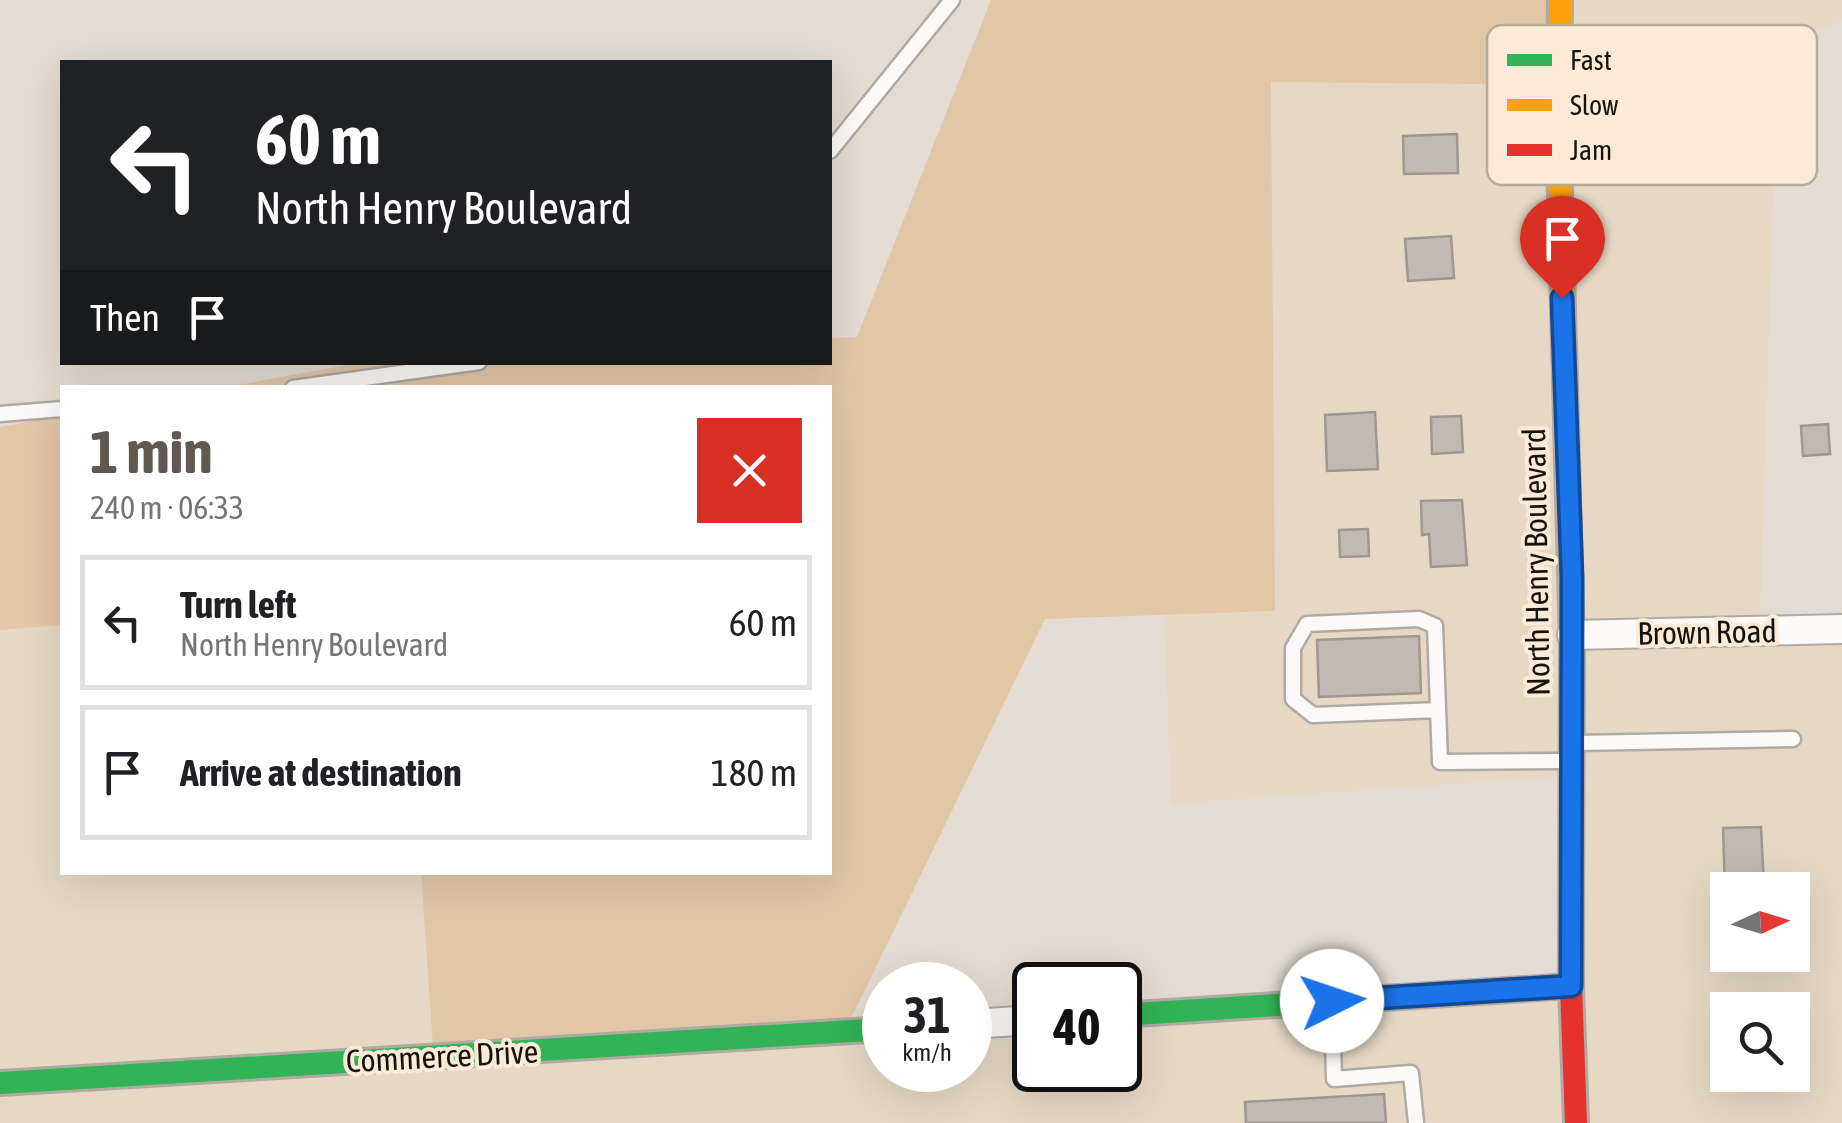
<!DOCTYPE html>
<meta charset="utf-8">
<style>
:root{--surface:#fff;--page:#f2f2f2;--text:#202124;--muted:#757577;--line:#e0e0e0;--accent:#5f5951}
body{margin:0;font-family:"Asap Condensed",sans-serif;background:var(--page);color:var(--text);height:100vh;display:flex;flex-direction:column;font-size:38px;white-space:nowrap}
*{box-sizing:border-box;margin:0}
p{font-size:32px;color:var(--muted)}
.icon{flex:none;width:55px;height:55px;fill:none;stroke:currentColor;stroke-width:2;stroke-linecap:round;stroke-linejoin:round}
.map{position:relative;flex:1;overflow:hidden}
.details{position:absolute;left:60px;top:385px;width:772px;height:490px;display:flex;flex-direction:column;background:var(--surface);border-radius:0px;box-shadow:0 10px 40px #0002}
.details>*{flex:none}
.hud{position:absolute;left:60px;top:60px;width:772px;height:305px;border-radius:0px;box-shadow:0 10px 40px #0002;background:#202124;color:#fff;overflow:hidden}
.needle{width:65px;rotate:86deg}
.tools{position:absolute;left:1710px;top:872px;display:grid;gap:20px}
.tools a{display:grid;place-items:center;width:100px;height:100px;border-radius:0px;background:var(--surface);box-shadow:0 10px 40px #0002;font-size:50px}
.speed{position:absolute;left:862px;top:962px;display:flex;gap:20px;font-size:50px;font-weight:700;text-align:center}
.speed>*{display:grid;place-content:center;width:130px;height:130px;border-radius:50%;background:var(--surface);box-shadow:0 10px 40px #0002;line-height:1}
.speed small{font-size:25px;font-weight:400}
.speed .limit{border:5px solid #111;border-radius:15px;background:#fff;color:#111}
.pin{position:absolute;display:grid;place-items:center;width:85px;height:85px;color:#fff;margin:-102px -42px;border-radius:50% 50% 50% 0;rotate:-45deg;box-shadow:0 0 10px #0007}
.pin .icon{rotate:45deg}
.me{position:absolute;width:110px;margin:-55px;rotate:86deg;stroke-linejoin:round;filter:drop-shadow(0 0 8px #0008)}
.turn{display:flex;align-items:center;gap:35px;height:210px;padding:0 30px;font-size:45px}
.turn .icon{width:130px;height:130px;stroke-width:2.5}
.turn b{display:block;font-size:70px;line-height:85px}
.then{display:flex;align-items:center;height:95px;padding:0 30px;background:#0003;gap:20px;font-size:38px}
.round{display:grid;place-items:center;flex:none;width:105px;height:105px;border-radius:0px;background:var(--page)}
.summary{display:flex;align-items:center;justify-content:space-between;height:170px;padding:0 30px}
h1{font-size:60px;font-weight:700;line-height:75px;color:var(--accent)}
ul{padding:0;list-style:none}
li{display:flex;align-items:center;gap:30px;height:135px;margin:0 20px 15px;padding:0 10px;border:5px solid var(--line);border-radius:0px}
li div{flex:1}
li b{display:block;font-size:38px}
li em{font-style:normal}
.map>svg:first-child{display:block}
.built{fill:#e6d8c5;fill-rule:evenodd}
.green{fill:#e2c7a7}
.building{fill:#c1bab2;stroke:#9e9891;stroke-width:2.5}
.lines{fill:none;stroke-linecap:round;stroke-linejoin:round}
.lane-casing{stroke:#b1aaa3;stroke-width:19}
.street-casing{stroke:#b1aaa3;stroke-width:32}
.fast-casing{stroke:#b1aaa3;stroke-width:28}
.slow-casing{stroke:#b1aaa3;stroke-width:28}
.jam-casing{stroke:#b1aaa3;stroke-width:28}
.lane{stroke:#fbfaf8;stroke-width:14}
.street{stroke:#fbfaf8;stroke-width:28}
.fast{stroke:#30b455;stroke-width:22}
.slow{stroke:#ff9f0a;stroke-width:22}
.jam{stroke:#e5322d;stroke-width:22}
.route-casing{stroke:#114b97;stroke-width:25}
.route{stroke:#1a73e8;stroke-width:18}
.labels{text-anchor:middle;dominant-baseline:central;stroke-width:8;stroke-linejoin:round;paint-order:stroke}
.street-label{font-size:32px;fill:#18130c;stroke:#faead7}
.key{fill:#faead7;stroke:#b6aa9a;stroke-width:2.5}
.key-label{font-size:28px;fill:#18130c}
</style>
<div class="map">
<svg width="1842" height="1123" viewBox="0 0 1842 1123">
<rect width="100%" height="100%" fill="#e4dcd2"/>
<path class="built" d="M 1566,0 L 1842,0 L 1842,21 L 1778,47 L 1760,626 L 1842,621 L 1842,1123 L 0,1123 L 0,630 L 62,625 L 62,872 L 421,873 L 433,1046 L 885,1030 L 885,1070 L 970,1070 L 970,1027 L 1035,1024 L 1035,1070 L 1120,1070 L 1120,1021 L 1571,984 L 1559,777 L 1171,804 L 1164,614 L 1275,610 L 1271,82 L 1567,85 ZM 1728,890 L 1792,890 L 1792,955 L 1728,955 ZM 1728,1010 L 1792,1010 L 1792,1075 L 1728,1075 Z"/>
<g class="green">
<path d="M 991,0 L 1566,0 L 1568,85 L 1271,82 L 1275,611 L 1045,619 L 845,1031 L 433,1047 L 421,873 L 830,872 L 830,388 L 222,388 L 363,362 L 830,362 L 830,338 L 857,337 Z"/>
<path d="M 62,416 L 62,625 L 0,630 L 0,427 Z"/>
</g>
<g class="building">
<path d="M 1457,134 L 1458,173 L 1404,174 L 1403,136 Z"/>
<path d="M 1451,236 L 1454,278 L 1408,281 L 1405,239 Z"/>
<path d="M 1375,412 L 1378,469 L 1327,471 L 1325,415 Z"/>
<path d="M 1461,416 L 1463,452 L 1432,454 L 1431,417 Z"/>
<path d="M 1828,424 L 1830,454 L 1803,456 L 1801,426 Z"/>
<path d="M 1462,500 L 1467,565 L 1431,567 L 1429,534 L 1422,535 L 1421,501 Z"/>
<path d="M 1368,529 L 1369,556 L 1340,557 L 1339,530 Z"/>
<path d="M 1419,636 L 1421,693 L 1319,697 L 1317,640 Z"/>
<path d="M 1761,827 L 1764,887 L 1725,889 L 1723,828 Z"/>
<path d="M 1384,1094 L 1386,1123 L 1246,1123 L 1245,1102 Z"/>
</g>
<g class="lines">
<g class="lane-casing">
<g id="lane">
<path d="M 830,151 L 952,0"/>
<path d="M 293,388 L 479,362"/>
<path d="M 0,414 L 62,409"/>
<path d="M 1438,710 L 1313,715 L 1293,699 L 1293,648 L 1307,624 L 1419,619 L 1435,626 L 1440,762 L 1561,761"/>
<path d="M 1578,743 L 1793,739"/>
<path d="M 1332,1002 L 1334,1079 L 1411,1073 L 1416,1123"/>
</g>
</g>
<g class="street-casing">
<g id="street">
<path d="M 1572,635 L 1842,629"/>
<path d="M 970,1024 L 1035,1020"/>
</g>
</g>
<g class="fast-casing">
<g id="fast">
<path d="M 1120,1015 L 1571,986"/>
<path d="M 0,1083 L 885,1029"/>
</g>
</g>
<g class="slow-casing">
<path id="slow" d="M 1560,0 L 1559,157 L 1572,646"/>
</g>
<g class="jam-casing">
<path id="jam" d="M 1572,646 L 1571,986 L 1576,1123"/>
</g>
<use href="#lane" class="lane"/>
<use href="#street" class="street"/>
<use href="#fast" class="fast"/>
<use href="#slow" class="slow"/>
<use href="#jam" class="jam"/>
</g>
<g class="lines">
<g class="route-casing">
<path id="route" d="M 1332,1001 L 1571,986 L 1572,578 L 1562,298"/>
</g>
<use href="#route" class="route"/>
</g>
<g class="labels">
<g class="street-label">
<text transform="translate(1536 562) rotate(-91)">North Henry Boulevard</text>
<text transform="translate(1707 632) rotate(-1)">Brown Road</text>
<text transform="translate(442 1056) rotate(-3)">Commerce Drive</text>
</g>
</g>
<rect x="1487" y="25" width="330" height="160" rx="15" class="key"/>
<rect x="1507" y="54" width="45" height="12" fill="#30b455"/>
<rect x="1507" y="99" width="45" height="12" fill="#ff9f0a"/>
<rect x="1507" y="144" width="45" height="12" fill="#e5322d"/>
<g class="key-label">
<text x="1570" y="70">Fast</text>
<text x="1570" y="115">Slow</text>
<text x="1570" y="160">Jam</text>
</g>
</svg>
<div class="tools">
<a><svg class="needle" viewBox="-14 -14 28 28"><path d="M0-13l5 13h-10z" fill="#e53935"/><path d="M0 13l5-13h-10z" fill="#757577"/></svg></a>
<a><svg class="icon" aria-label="search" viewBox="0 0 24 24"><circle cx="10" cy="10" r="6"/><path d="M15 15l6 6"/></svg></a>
</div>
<div class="speed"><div>31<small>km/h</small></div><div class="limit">40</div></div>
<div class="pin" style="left:1562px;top:298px;background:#d93025"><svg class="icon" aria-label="arrive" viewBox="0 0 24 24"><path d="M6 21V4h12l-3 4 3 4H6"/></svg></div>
<svg class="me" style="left:1332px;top:1001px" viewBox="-20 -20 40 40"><circle r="19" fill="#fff"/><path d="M0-13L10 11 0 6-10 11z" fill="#1a73e8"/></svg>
<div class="hud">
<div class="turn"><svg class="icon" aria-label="left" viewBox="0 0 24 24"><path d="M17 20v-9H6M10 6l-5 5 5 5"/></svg><div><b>60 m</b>North Henry Boulevard</div></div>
<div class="then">Then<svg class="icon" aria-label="arrive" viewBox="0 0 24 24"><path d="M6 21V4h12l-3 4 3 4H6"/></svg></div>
</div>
<section class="details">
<div class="summary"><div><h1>1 min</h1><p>240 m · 06:33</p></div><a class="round" style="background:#d93025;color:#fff"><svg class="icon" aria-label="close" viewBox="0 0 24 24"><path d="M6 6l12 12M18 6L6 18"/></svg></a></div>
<ul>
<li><svg class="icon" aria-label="left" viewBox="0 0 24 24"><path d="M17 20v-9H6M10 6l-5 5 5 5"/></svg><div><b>Turn left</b><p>North Henry Boulevard</p></div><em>60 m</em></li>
<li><svg class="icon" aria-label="arrive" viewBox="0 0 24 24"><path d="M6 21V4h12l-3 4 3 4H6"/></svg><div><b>Arrive at destination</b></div><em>180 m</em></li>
</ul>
</section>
</div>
